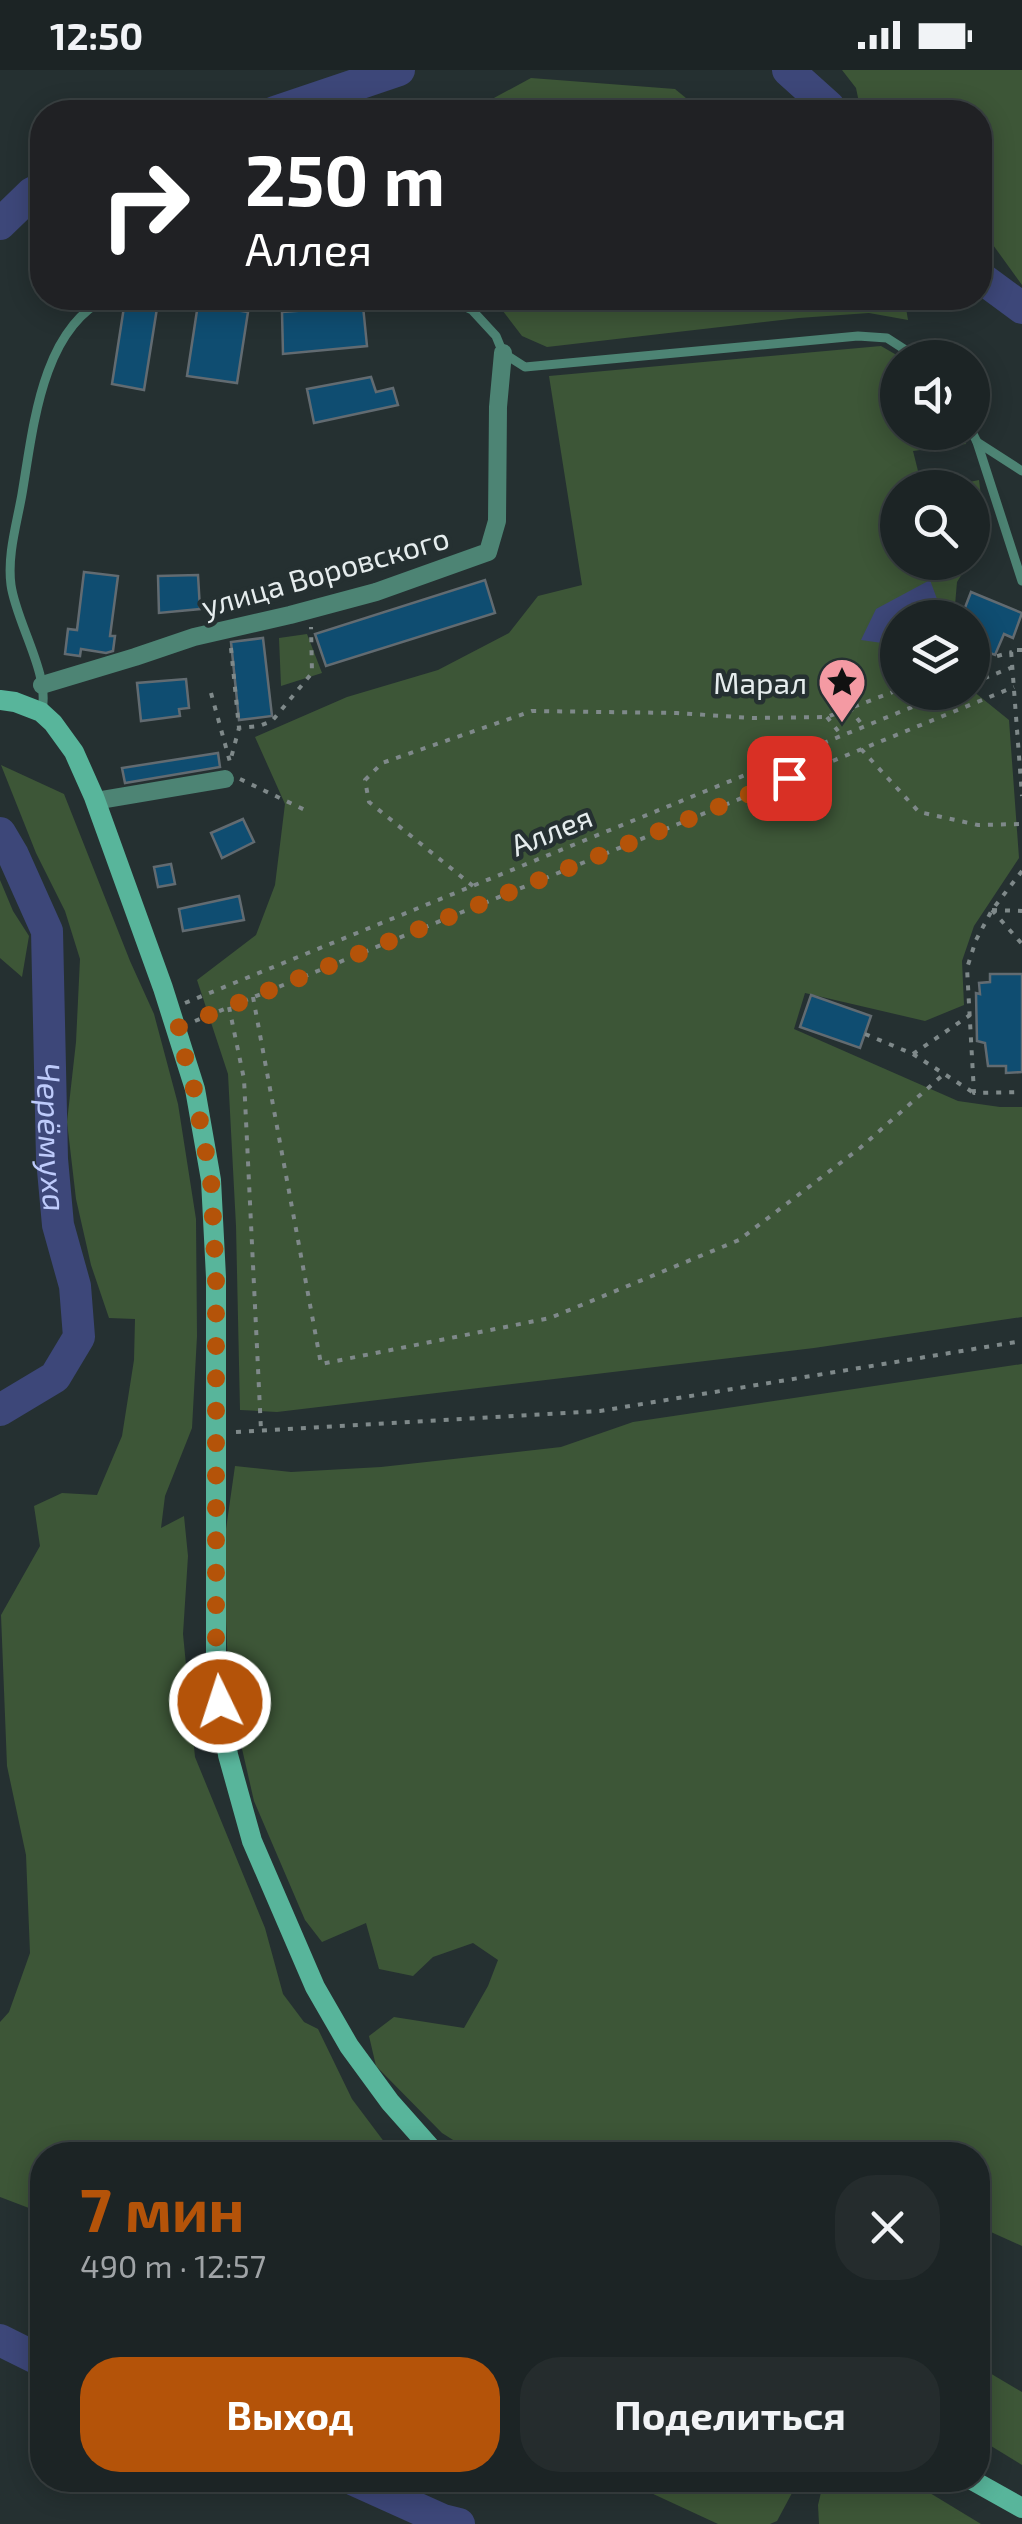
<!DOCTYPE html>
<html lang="ru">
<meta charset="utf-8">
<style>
:root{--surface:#1c2425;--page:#252c2d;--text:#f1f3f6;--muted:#a0a4a7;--line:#3a4142;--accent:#b45309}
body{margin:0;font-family:"Exo 2",sans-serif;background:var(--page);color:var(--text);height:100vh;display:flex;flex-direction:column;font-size:38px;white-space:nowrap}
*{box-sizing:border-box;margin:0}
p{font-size:32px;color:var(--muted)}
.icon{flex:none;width:55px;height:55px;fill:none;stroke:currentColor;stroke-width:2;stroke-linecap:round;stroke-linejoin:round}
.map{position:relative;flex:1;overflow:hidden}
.sheet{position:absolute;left:30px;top:2072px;width:960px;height:350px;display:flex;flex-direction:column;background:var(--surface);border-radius:40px;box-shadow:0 5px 25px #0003,0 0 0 2px var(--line)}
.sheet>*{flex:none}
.hud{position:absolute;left:30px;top:30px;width:962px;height:210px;border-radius:40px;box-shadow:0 5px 25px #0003,0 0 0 2px var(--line);background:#202124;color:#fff;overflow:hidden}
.tools{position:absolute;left:880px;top:270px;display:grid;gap:20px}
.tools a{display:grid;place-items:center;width:110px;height:110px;border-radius:50%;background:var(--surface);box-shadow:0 5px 25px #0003,0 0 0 2px var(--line);font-size:50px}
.pin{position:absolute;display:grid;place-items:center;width:85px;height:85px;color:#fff;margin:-42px;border-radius:20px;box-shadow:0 5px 15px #0006}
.me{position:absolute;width:110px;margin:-55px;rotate:356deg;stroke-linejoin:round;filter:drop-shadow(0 0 8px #0008)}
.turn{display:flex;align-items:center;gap:35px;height:210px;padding:0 50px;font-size:45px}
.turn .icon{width:130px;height:130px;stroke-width:2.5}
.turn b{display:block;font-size:70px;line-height:85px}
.round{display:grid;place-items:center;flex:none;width:105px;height:105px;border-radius:40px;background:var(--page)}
.head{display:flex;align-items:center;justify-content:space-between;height:170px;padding:0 50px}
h1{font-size:60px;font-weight:700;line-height:75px;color:var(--accent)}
.primary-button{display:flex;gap:20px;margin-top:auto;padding:20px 50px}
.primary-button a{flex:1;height:115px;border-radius:40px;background:var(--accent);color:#fff;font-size:40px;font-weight:700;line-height:115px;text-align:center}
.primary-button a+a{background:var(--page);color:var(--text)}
.status{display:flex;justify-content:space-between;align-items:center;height:70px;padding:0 50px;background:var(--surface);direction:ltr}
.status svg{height:28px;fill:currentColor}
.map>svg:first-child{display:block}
.green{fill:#3d5637}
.water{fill:#3d4779}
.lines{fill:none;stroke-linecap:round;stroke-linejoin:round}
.river{stroke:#3d4779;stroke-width:32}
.building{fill:#0f4d71;stroke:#626b71;stroke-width:2.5}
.path{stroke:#7f898a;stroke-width:4;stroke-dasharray:5 8;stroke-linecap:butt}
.lane{stroke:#4d8474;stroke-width:9}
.street{stroke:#4d8474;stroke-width:18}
.secondary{stroke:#58b59b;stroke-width:20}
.route{stroke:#b45309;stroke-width:18;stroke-dasharray:0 32.4}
.labels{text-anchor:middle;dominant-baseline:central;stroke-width:9;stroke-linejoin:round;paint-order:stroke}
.street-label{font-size:30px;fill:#e5eced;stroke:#253031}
.poi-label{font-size:30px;fill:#e5eced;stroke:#253031;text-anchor:end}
.water-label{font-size:32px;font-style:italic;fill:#becbfb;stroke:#253031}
</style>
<div class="status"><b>12:50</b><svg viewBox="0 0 49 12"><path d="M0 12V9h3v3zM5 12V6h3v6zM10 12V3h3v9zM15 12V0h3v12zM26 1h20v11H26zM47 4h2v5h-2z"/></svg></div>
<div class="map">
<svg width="1022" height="2454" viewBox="0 0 1022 2454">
<rect width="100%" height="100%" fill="#253031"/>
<g class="green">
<path d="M 842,0 L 1022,0 L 1022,215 L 988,168 L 980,162 L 980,42 L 861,42 L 856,18 Z"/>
<path d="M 531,8 L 675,19 L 703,42 L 468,42 Z"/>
<path d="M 489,228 L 901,228 L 905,232 L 908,250 L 869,243 L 799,248 L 547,277 L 522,266 L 496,232 Z"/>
<path d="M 881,276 L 900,287 L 898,288 L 898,362 L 961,363 L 966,374 L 913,381 L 922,417 L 898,418 L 898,492 L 969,493 L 957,512 L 954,547 L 898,548 L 898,622 L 972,622 L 973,621 L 1009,650 L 1019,788 L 974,856 L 962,891 L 964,935 L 925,951 L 805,923 L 794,959 L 958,1031 L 1000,1037 L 1022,1037 L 1022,1247 L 814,1278 L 277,1342 L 240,1340 L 236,1156 L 228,1004 L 197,910 L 256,865 L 275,815 L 285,734 L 255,667 L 347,627 L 438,600 L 509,563 L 538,526 L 582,515 L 549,306 Z"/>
<path d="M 979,410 L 986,466 L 973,487 L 972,418 L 945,417 Z"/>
<path d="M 307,564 L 322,603 L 281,616 L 279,568 Z"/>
<path d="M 1,695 L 64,724 L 130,891 L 154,944 L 178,1034 L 196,1149 L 197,1266 L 192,1358 L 165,1426 L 161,1458 L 184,1446 L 188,1486 L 183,1564 L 195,1687 L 265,1858 L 283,1924 L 304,1952 L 318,1959 L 352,2029 L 394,2085 L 42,2085 L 42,2143 L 0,2127 L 0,1952 L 9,1942 L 30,1883 L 26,1785 L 7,1696 L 1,1545 L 40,1476 L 34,1436 L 62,1423 L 97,1425 L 122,1366 L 134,1290 L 135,1249 L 109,1248 L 91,1195 L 76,1129 L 67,1052 L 76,972 L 80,889 L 65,841 L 36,783 Z"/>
<path d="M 0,810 L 13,841 L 29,866 L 22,907 L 0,888 Z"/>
<path d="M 1022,1294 L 1022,2176 L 982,2158 L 978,2162 L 978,2085 L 477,2085 L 442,2063 L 376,1996 L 369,1966 L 394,1947 L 464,1958 L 488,1916 L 498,1890 L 473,1873 L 433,1887 L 413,1906 L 379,1899 L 366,1853 L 322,1872 L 305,1850 L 254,1731 L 229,1622 L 223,1480 L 235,1396 L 291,1402 L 381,1397 L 561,1377 L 633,1352 Z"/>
<path d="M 978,2296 L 1022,2322 L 1022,2395 L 978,2368 Z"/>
<path d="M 623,2410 L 799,2410 L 777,2451 L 770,2454 L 718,2454 Z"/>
<path d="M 824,2410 L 890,2410 L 925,2420 L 981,2454 L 819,2454 L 818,2435 Z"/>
</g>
<path class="water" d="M 930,510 L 940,537 L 936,547 L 898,548 L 896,575 L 861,570 L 876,539 Z"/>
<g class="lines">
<g class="river">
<path d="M 788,0 L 829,37 L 832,42"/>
<path d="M 275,42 L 399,0"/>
<path d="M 0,154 L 32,123 L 42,118"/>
<path d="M 980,207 L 1022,238"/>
<path id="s1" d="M 0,763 L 13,785 L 47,861 L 52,1089 L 58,1155 L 75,1216 L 79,1267 L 55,1307 L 0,1340"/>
<path d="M 0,2270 L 42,2291"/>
<path d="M 354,2410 L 443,2450 L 459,2454"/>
</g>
</g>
<g class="building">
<path d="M 142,230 L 158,232 L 144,320 L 112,314 L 124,237 L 140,240 Z"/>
<path d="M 198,234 L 248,242 L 237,313 L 187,306 Z"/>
<path d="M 363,236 L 367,276 L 283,284 L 282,242 Z"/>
<path d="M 371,307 L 376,322 L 393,318 L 398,335 L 314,353 L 307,319 Z"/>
<path d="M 84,502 L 118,506 L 110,566 L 115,566 L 113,581 L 106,583 L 81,579 L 80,586 L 65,584 L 68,559 L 77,560 Z"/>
<path d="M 198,505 L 200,539 L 159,543 L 158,506 Z"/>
<path d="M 485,510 L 495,543 L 326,596 L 315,564 Z"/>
<path d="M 971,522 L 1022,543 L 1013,568 L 1004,564 L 995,585 L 972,576 L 972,548 L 961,548 Z"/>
<path d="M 263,568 L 272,646 L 239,650 L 231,572 Z"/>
<path d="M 186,609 L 189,638 L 179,639 L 180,646 L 141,651 L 137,613 Z"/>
<path d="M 218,683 L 220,697 L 125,713 L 122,698 Z"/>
<path d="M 243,749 L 254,772 L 222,788 L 211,763 Z"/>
<path d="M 171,794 L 175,814 L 158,817 L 154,797 Z"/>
<path d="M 239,826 L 244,850 L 183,861 L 179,839 Z"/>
<path d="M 990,904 L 1022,904 L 1022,1002 L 1006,1003 L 1006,996 L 988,996 L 985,973 L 977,971 L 976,923 L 980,924 L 979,913 L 990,912 Z"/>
<path d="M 811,925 L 871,946 L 860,978 L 800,957 Z"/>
</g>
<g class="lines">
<g class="path">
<path d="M 231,578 L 239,658"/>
<path d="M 1022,580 L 1011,580 L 1022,726"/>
<path d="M 972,593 L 1012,582"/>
<path d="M 972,613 L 1013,597"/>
<path d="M 211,623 L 230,692 L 239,658 L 259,656 L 272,651 L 312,603 L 311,557"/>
<path d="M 849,638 L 864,657"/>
<path d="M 827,647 L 842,666"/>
<path d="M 861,679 L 919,742 L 978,755 L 1022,754"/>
<path d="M 240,709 L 305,740"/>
<path d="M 1022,801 L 992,840 L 976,870 L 967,898 L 974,1023 L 1022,1022"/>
<path d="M 473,816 L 369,732 L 365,710 L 382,693 L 532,641 L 677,643 L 752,648 L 827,647 L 898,620"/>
<path d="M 992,840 L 1022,874"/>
<path d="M 992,840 L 1022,841"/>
<path d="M 253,927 L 321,1294 L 550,1248 L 739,1170 L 860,1078 L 944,1004"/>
<path d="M 185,933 L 949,622"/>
<path d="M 229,937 L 244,1009 L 261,1360"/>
<path d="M 195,951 L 1014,617"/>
<path d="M 865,964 L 913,984 L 974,1023"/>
<path d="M 913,984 L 970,945"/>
<path d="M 236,1362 L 600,1341 L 1022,1271"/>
</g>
<g class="lane">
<path d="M 446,228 L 472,240 L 496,266 L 503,283 L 525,297 L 858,266 L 887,268 L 918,288"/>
<path d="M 972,362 L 977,372 L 1022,511"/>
<path d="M 977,372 L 1022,401"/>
<path d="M 42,640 C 50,604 16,552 11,515 C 7,485 17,453 22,424 C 33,360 41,259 107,228"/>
</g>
<g class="street">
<path d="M 42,615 L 135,587 L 194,567 L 290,545 L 376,522 L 488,482 L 497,451 L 498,337 L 503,283"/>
<path d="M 95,731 L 225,709"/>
</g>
<g class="secondary">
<path d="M 0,630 L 15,632 L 41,642 L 53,653 L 74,682 L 94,727 L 163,918 L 195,1019 L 211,1110 L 216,1207 L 216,1606 L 228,1685 L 252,1771 L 315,1917 L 349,1976 L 390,2032 L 437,2085"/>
<path d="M 972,2410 L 1022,2438"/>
</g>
</g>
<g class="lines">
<path class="route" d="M 220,1632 L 216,1606 L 216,1207 L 211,1110 L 194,1019 L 177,958 L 789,708"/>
</g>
<defs>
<g id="sight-pin" transform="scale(2.5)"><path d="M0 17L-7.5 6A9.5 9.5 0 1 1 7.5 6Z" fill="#f49aa3" stroke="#253031"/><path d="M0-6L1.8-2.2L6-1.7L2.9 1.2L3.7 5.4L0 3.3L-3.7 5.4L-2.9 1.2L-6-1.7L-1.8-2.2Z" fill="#111"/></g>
</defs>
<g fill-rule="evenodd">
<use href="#sight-pin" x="842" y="612"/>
</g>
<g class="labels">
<g class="street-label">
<text transform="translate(325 501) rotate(-16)">улица Воровского</text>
<text transform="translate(551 760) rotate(-22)">Аллея</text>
</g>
<g class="poi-label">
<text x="807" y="612">Марал</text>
</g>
<g class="water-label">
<text stroke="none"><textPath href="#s1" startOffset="315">Черёмуха</textPath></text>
</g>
</g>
</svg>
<div class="tools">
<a><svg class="icon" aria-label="sound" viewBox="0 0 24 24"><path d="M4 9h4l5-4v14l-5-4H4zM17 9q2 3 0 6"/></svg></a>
<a><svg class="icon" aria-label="search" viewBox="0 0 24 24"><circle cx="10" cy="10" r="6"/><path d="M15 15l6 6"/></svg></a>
<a><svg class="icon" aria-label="layers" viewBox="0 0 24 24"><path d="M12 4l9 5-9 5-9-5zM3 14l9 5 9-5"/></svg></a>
</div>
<div class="pin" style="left:789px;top:708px;background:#d93025"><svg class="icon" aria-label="arrive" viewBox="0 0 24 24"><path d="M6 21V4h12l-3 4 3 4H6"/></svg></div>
<svg class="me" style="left:220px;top:1632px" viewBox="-20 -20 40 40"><circle r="17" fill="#b45309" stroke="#fff" stroke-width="3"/><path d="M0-11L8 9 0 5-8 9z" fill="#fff"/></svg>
<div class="hud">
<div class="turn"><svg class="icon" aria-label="right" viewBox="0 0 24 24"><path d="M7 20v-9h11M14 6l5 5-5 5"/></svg><div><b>250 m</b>Аллея</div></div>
</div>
<section class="sheet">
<div class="head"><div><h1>7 мин</h1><p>490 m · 12:57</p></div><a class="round"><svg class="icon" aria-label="close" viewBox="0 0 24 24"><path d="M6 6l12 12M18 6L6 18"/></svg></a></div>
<div class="primary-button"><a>Выход</a><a>Поделиться</a></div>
</section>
</div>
